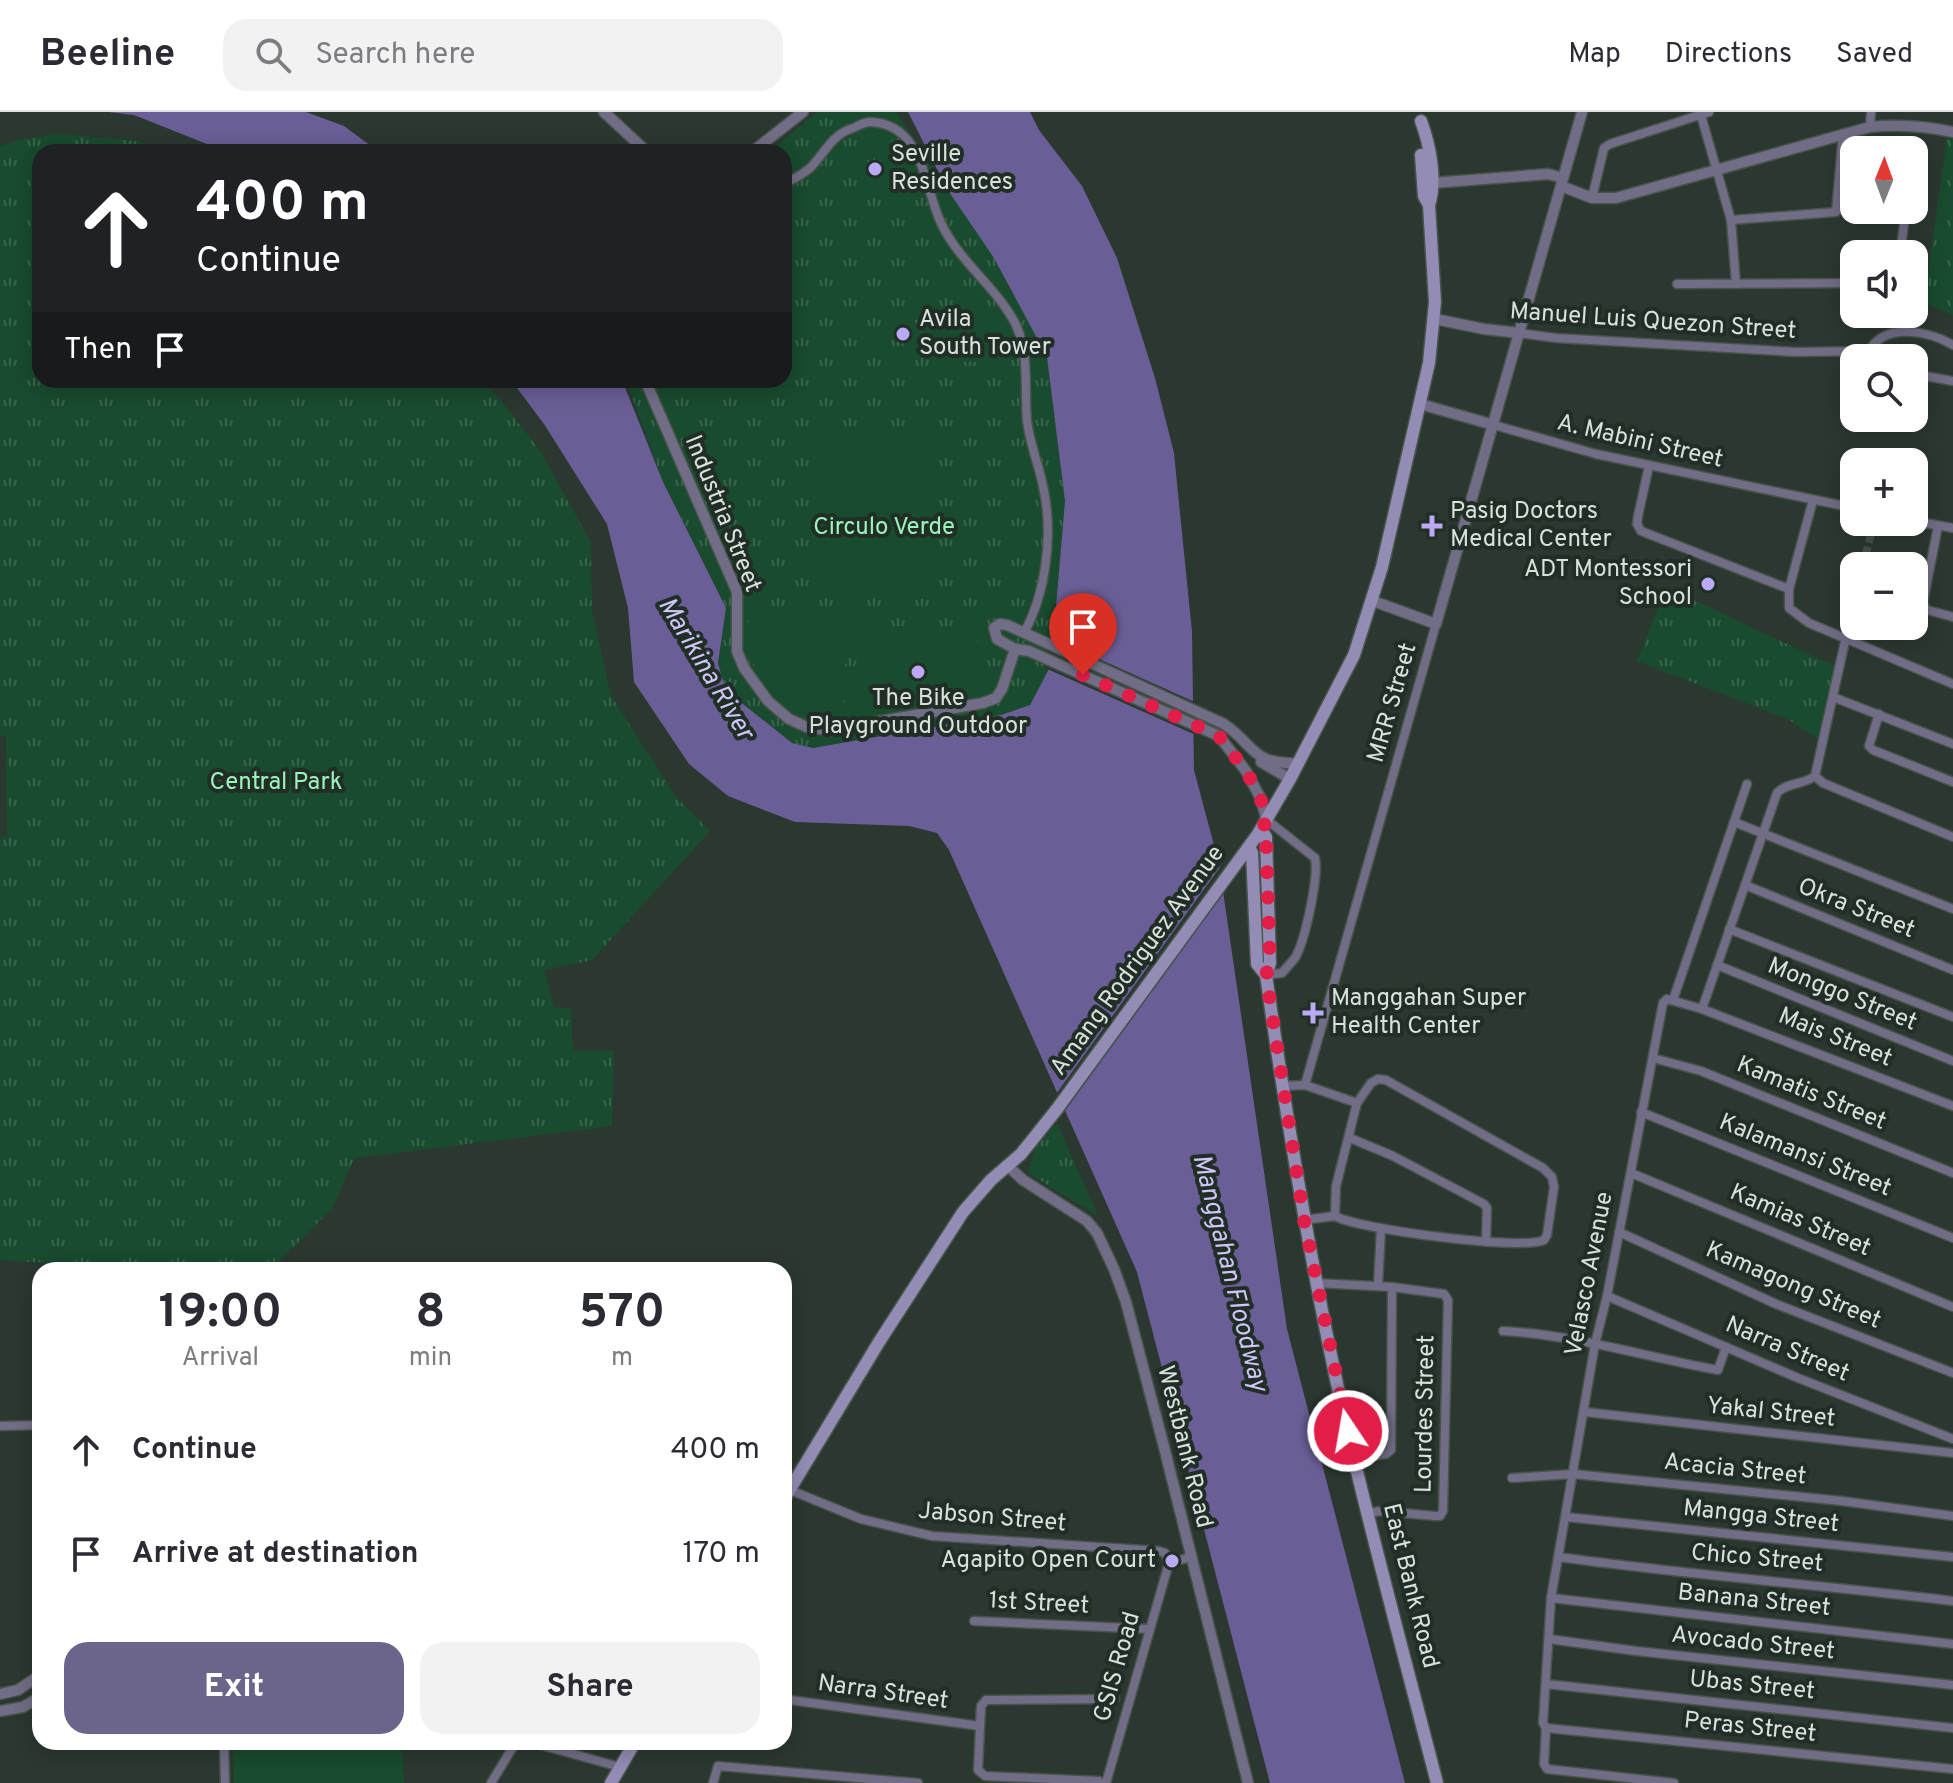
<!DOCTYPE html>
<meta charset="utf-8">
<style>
:root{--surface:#fff;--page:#f2f2f3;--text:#2b2b33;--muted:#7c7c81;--line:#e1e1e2;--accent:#6b648b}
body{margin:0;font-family:Overpass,sans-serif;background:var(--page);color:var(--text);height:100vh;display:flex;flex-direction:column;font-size:30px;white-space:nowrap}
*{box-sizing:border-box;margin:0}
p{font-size:26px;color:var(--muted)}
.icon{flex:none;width:44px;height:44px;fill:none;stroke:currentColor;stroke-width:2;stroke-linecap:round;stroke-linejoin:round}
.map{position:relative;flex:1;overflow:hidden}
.drawer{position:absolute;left:32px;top:1150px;width:760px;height:488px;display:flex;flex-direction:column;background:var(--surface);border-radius:24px;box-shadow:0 4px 20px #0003}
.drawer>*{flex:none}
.guide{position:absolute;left:32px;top:32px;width:760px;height:244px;border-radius:24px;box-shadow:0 4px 20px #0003;background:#202124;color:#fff;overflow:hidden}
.needle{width:52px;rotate:1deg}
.tools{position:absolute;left:1840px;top:24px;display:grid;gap:16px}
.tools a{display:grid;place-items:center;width:88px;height:88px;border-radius:16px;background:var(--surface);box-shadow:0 4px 20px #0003;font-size:40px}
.pin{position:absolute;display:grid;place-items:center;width:68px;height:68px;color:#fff;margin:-82px -34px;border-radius:50% 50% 50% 0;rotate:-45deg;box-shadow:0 0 8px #0007}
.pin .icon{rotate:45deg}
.me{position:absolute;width:88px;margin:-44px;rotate:348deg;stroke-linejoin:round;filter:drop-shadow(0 0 6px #0008)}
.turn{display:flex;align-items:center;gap:28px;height:168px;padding:0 32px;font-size:36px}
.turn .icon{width:104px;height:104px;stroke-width:2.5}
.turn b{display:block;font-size:56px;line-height:68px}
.then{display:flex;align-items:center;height:76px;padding:0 32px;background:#0003;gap:16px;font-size:30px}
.eta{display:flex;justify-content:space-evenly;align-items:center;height:136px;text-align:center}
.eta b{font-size:48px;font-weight:700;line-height:56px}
.button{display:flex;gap:16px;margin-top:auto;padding:16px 32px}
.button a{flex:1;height:92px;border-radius:24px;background:var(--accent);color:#fff;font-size:32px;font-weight:700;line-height:92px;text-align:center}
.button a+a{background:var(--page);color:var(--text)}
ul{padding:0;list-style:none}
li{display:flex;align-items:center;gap:24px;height:104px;padding:0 32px}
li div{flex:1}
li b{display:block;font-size:30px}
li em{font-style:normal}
header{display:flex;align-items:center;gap:48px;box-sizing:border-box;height:112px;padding:0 40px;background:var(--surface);border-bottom:2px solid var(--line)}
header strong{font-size:38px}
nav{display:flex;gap:44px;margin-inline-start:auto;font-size:28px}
.search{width:560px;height:72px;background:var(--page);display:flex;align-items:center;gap:20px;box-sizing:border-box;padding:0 28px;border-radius:24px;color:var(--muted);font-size:30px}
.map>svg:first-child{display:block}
.grass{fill:url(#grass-tufts)}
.pitch{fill:#194b2e}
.water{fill:#6a5e96}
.pier{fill:#2b382f}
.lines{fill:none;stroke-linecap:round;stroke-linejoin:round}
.minor-tunnel{stroke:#455149;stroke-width:8;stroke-dasharray:8 4;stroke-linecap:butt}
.minor-casing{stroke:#47534b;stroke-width:11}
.tertiary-casing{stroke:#47534b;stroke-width:13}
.secondary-casing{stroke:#47534b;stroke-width:15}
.minor{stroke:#716d86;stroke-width:8}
.tertiary{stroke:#716d86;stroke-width:10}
.secondary{stroke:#938cb4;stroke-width:12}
.route{stroke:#e11d48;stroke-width:14;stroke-dasharray:0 25.2}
.poi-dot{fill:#baaaf6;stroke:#212e25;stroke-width:3}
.labels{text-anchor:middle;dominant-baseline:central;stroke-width:8;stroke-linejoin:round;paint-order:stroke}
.poi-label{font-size:24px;fill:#d9e1dc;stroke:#212e25;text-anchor:start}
.street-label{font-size:24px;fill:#d9e1dc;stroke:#212e25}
.park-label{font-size:24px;fill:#9bf4bb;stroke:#212e25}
.water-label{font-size:26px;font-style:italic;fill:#d0c6f9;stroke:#212e25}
</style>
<header>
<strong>Beeline</strong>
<div class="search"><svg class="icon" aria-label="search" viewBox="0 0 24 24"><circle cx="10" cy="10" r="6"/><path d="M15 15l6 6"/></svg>Search here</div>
<nav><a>Map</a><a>Directions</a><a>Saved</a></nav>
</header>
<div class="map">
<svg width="1953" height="1671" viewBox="0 0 1953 1671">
<defs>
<pattern id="grass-tufts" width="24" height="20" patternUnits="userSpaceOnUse" patternTransform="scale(2)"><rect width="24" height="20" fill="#194b2e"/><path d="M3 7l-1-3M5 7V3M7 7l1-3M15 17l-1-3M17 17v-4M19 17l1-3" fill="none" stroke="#3a654c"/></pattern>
</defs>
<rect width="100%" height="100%" fill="#2b382f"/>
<g class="grass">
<path d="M 817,0 L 896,0 L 994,146 L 1047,245 L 1065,389 L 1051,553 L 1030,593 L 1001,603 L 813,636 L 792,631 L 733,584 L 723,569 L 718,551 L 726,495 L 663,370 L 626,268 L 784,268 L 784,40 L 769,40 Z"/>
<path d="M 60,22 L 137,29 L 170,40 L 40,40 L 40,268 L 481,268 L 499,286 L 541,340 L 591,431 L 592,499 L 611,584 L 676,685 L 710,719 L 592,848 L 544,858 L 554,895 L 571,897 L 573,938 L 614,939 L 612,1014 L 354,1046 L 332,1097 L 270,1158 L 159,1158 L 0,1148 L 0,725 L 7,724 L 6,624 L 0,623 L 0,34 L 18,28 Z"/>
<path d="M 1947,25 L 1953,26 L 1953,203 L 1924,191 Z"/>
<path d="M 1666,475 L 1838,556 L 1822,630 L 1788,607 L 1637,549 Z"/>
<path d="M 1057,1011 L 1098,1104 L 1028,1061 L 1035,1037 Z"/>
</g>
<g class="pitch">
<path d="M 957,205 L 989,205 L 988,250 L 956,250 Z"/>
<path d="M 817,319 L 935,321 L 932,487 L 814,485 Z"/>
<path d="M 748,497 L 862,498 L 829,605 C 794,600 759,578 750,541 C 747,527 749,511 748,497 Z"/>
<path d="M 867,515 L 960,517 L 976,524 L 978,553 L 994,573 L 990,583 L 933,592 L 924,586 L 842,597 Z"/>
<path d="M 233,1630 L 402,1630 L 404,1671 L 234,1671 Z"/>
</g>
<g class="water">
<path d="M 108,0 L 306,0 L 344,14 L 379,40 L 227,40 L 134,3 Z"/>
<path d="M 908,0 L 1030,0 L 1039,18 L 1082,74 L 1117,146 L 1155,266 L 1174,341 L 1192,520 L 1194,658 L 1219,752 L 1287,1217 L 1405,1671 L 1270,1671 L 1137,1160 L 949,738 L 937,721 L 909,714 L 795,710 L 728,684 L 689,652 L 634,570 L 628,496 L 607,412 L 544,312 L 511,268 L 622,268 L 663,370 L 726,496 L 718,551 L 723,569 L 733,584 L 792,631 L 813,636 L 1001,603 L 1030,593 L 1051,553 L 1065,389 L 1047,245 L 994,146 L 947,77 Z"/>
</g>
<g class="pier">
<path d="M 1050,525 L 1197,591 L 1198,624 L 1045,556 Z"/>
<path d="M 1223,751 L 1227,776 L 1062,1003 L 1054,985 Z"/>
</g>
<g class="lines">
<g class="minor-tunnel">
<path d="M 1863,454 L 1874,410"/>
<path d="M 1848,516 L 1854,490"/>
</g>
<g class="minor-casing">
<g id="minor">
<path d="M 1700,0 L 1731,108 L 1736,172"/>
<path d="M 1870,15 L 1871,0"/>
<path d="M 784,72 C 793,67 802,63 810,56 C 825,41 831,23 853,16 C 858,14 864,10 870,10 C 923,11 924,75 941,111 C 959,150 997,175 1016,213 C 1030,244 1024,276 1027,309 C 1030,333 1040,356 1044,379 C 1053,424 1046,481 1024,521"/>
<path d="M 1592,86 L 1604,36 L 1610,32 L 1709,0"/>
<path d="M 1731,108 L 1836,100 L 1843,22"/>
<path d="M 1900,142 L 1905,105"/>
<path d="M 1677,172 L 1854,171"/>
<path d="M 1519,221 L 1556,226 L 1796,240 L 1869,239"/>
<path d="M 1869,239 C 1885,210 1929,219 1953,233"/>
<path d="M 1914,262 L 1953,269"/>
<path d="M 1494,313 L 1596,342 L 1854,396"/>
<path d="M 1649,354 L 1638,404 L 1637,412 L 1641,419 L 1789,477 L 1789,496 L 1809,511 L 1953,572"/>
<path d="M 1914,409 L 1953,416"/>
<path d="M 1938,414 L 1923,491 L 1927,498 L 1953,505"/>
<path d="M 1789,477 L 1813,388"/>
<path d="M 1833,585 L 1953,632"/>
<path d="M 1879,602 L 1869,634 L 1873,638 L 1953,670"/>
<path d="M 1815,664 L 1823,671 L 1953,725"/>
<path d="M 1734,710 L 1953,797"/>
<path d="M 1745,773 L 1953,858"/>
<path d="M 1729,817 L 1953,905"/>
<path d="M 1717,853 L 1953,949"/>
<path d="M 1266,863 L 1282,861 C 1286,856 1291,851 1295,846 C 1305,829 1319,765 1315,746 L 1267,708"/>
<path d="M 1673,888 L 1747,672"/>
<path d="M 1702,897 L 1777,681 C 1787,670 1804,673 1815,664 L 1848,516"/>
<path d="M 1653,946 L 1701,959 L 1953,1061"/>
<path d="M 1378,967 L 1386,968 L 1543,1056 L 1552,1065 L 1554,1075 L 1547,1123 L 1544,1128 C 1524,1139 1356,1117 1335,1104 L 1336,1074 L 1357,991 L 1371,971 Z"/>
<path d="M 1305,973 L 1436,512"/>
<path d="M 1282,974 L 1305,973 L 1357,991"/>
<path d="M 1953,994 L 1702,897 L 1667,887 L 1663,891 L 1607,1184 L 1595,1232 L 1551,1486 L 1543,1611 L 1546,1616 L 1953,1657"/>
<path d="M 1641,1000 L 1953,1126"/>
<path d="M 1350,1026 L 1393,1044 L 1484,1092 L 1487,1096 L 1486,1130"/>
<path d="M 1631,1061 L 1953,1195"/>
<path d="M 1304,1108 L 1335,1104"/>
<path d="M 1619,1120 L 1776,1192 L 1953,1261"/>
<path d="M 1316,1171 L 1392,1175 L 1444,1182 L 1448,1188 L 1443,1399 L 1440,1404 L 1435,1404 L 1381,1399 L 1368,1401"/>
<path d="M 1378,1174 L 1381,1116"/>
<path d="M 1607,1184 L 1798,1266 L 1953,1327"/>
<path d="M 1503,1219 C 1576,1223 1646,1245 1718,1258 L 1726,1235"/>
<path d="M 1585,1300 L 1953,1341"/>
<path d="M 0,1314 L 40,1313"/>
<path d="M 1354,1346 L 1386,1342 L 1391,1338 L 1392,1175"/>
<path d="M 1512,1366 L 1573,1362 L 1842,1389 L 1953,1404"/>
<path d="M 790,1378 L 861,1407 L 932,1424 L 1159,1439 L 1165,1441 L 1169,1451"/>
<path d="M 1566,1405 L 1953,1445"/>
<path d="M 1558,1445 C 1689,1463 1822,1473 1953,1489"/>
<path d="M 1169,1451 L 1191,1445"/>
<path d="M 1551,1486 L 1953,1532"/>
<path d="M 974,1509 L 1150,1517"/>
<path d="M 1549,1527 L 1636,1539 L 1953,1573"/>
<path d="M 1546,1572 L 1953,1616"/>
<path d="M 784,1593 L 790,1588 L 980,1614"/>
<path d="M 1546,1616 L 1544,1652 L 1547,1657 L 1674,1671"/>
<path d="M 224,1630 L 225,1671"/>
<path d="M 530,1630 L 620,1655"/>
<path d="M 1099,1669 L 985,1664 L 978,1658 L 981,1594 L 986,1588 L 1115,1587"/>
<path d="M 491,1671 L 516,1630"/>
<path d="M 713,1671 L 718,1654 L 918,1671"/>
<path d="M 1106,1671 L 1169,1451"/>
</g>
</g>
<g class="tertiary-casing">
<g id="tertiary">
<path d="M 604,0 L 647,40"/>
<path d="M 752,40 L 803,0"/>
<path d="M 1432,71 L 1548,62 L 1563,66"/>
<path d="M 1561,74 L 1592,86 L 1616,86 L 1870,15 C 1899,12 1925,14 1953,20"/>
<path d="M 1435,207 L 1484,217 L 1519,221"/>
<path d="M 645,268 L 737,480 L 737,539 L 744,556 L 768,589 L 789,607 L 809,616 L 831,618 L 983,591 L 996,586 L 1002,577 L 1015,537"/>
<path d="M 1420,292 L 1494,313"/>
<path d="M 1373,489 L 1436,512 L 1582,0"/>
<path d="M 1261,650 L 1290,667"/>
<path d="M 1267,708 L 1260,685 L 1246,659 L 1219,624 L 1029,539 L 1015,537 L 997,527 L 994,516 L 1000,512 L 1007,513 L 1224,612 C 1256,634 1251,653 1299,651"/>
<path d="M 1008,1054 L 1023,1068 L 1087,1109 L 1097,1121 L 1114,1157 L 1126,1190 L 1163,1331 L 1248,1671"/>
<path d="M 0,1582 L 18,1578 L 40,1563"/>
<path d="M 0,1599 L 23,1595 L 40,1585"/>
</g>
</g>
<g class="secondary-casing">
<g id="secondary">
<path d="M 1421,43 L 1424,84 L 1429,93"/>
<path d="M 1261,718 L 1266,725 L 1270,851 L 1266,863"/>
<path d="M 1249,735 L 1252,741 L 1257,852 L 1266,863 C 1289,1025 1316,1187 1354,1347 C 1380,1455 1409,1563 1437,1671"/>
<path d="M 784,1387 L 879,1230 L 963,1100 L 991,1068 L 1021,1042 L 1057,997 L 1258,722 L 1290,667 L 1354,543 L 1382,455 L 1429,251 L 1435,190 L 1429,93 C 1437,69 1430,33 1421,9"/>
<path d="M 611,1671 L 635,1630"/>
</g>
</g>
<use href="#minor" class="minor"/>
<use href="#tertiary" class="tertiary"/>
<use href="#secondary" class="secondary"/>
</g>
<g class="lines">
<path class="route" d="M 1083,563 L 1219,624 L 1246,659 L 1260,685 L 1267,708 L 1261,718 L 1266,725 L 1270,851 L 1266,863 L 1304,1108 L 1348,1319"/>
</g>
<g class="poi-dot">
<circle cx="875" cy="57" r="8"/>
<circle cx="903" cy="222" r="8"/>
<path d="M1428 402h8v8h8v8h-8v8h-8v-8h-8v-8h8z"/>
<circle cx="1708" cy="472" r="8"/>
<circle cx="918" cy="560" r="8"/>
<path d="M1309 889h8v8h8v8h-8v8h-8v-8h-8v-8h8z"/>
<circle cx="1172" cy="1449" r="8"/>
</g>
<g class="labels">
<g class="poi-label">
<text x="891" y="43">Seville<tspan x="891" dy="28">Residences</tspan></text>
<text x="919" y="208">Avila<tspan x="919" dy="28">South Tower</tspan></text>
<text x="1450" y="400">Pasig Doctors<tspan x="1450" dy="28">Medical Center</tspan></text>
<text x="1692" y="458" text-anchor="end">ADT Montessori<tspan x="1692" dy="28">School</tspan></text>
<text x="918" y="587" text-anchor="middle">The Bike<tspan x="918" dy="28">Playground Outdoor</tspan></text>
<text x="1331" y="887">Manggahan Super<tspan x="1331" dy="28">Health Center</tspan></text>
<text x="1156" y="1449" text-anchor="end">Agapito Open Court</text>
</g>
<g class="street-label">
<text transform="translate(1653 210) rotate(4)">Manuel Luis Quezon Street</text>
<text transform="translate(1640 330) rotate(13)">A. Mabini Street</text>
<text transform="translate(722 402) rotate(68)">Industria Street</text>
<text transform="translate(1393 591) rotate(-74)">MRR Street</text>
<text transform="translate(1856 797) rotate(22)">Okra Street</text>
<text transform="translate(1138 849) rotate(-54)">Amang Rodriguez Avenue</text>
<text transform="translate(1842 883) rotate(22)">Monggo Street</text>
<text transform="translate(1835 926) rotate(22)">Mais Street</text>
<text transform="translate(1811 982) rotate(22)">Kamatis Street</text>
<text transform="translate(1805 1044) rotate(22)">Kalamansi Street</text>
<text transform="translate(1800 1109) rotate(23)">Kamias Street</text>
<text transform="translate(1590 1162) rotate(-79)">Velasco Avenue</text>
<text transform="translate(1793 1174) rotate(23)">Kamagong Street</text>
<text transform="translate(1787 1238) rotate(23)">Narra Street</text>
<text transform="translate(1771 1301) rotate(6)">Yakal Street</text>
<text transform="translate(1426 1302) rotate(-89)">Lourdes Street</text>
<text transform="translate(1184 1335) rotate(76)">Westbank Road</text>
<text transform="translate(1735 1358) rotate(6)">Acacia Street</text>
<text transform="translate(1761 1405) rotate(6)">Mangga Street</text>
<text transform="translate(992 1406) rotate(5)">Jabson Street</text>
<text transform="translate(1757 1447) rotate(5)">Chico Street</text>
<text transform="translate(1410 1474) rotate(76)">East Bank Road</text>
<text transform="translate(1754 1489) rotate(6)">Banana Street</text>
<text transform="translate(1039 1492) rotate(3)">1st Street</text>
<text transform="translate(1753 1532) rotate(6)">Avocado Street</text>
<text transform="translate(1118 1555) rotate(-74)">GSIS Road</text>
<text transform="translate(1752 1574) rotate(6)">Ubas Street</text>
<text transform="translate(883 1581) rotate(8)">Narra Street</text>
<text transform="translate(1750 1616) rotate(6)">Peras Street</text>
</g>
<g class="park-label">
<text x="884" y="416">Circulo Verde</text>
<text x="276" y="671">Central Park</text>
</g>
<g class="water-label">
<text transform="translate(705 557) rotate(59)">Marikina River</text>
<text transform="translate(1229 1161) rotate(76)">Manggahan Floodway</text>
</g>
</g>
</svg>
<div class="tools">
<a><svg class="needle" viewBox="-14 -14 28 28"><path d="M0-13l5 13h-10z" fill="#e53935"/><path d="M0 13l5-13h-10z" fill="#7c7c81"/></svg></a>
<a><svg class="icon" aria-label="sound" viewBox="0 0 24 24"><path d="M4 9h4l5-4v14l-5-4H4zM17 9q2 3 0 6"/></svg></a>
<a><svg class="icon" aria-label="search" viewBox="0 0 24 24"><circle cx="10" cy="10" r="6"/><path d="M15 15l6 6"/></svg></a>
<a>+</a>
<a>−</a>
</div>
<div class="pin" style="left:1083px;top:563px;background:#d93025"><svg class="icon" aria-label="arrive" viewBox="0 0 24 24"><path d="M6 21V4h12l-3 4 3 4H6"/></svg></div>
<svg class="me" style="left:1348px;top:1319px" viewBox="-20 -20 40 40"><circle r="17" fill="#e11d48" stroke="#fff" stroke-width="3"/><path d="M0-11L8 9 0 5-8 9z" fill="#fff"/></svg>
<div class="guide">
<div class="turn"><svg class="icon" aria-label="ahead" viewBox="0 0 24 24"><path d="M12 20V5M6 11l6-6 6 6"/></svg><div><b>400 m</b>Continue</div></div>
<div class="then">Then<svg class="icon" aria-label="arrive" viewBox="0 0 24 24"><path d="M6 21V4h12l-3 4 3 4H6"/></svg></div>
</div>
<section class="drawer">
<div class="eta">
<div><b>19:00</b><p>Arrival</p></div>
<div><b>8</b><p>min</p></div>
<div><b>570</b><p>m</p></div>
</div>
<ul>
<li><svg class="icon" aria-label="ahead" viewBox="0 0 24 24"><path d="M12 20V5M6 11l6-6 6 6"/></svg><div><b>Continue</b></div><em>400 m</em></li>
<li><svg class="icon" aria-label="arrive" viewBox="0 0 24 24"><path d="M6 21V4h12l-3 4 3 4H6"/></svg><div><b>Arrive at destination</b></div><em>170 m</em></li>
</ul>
<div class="button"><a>Exit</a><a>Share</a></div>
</section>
</div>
